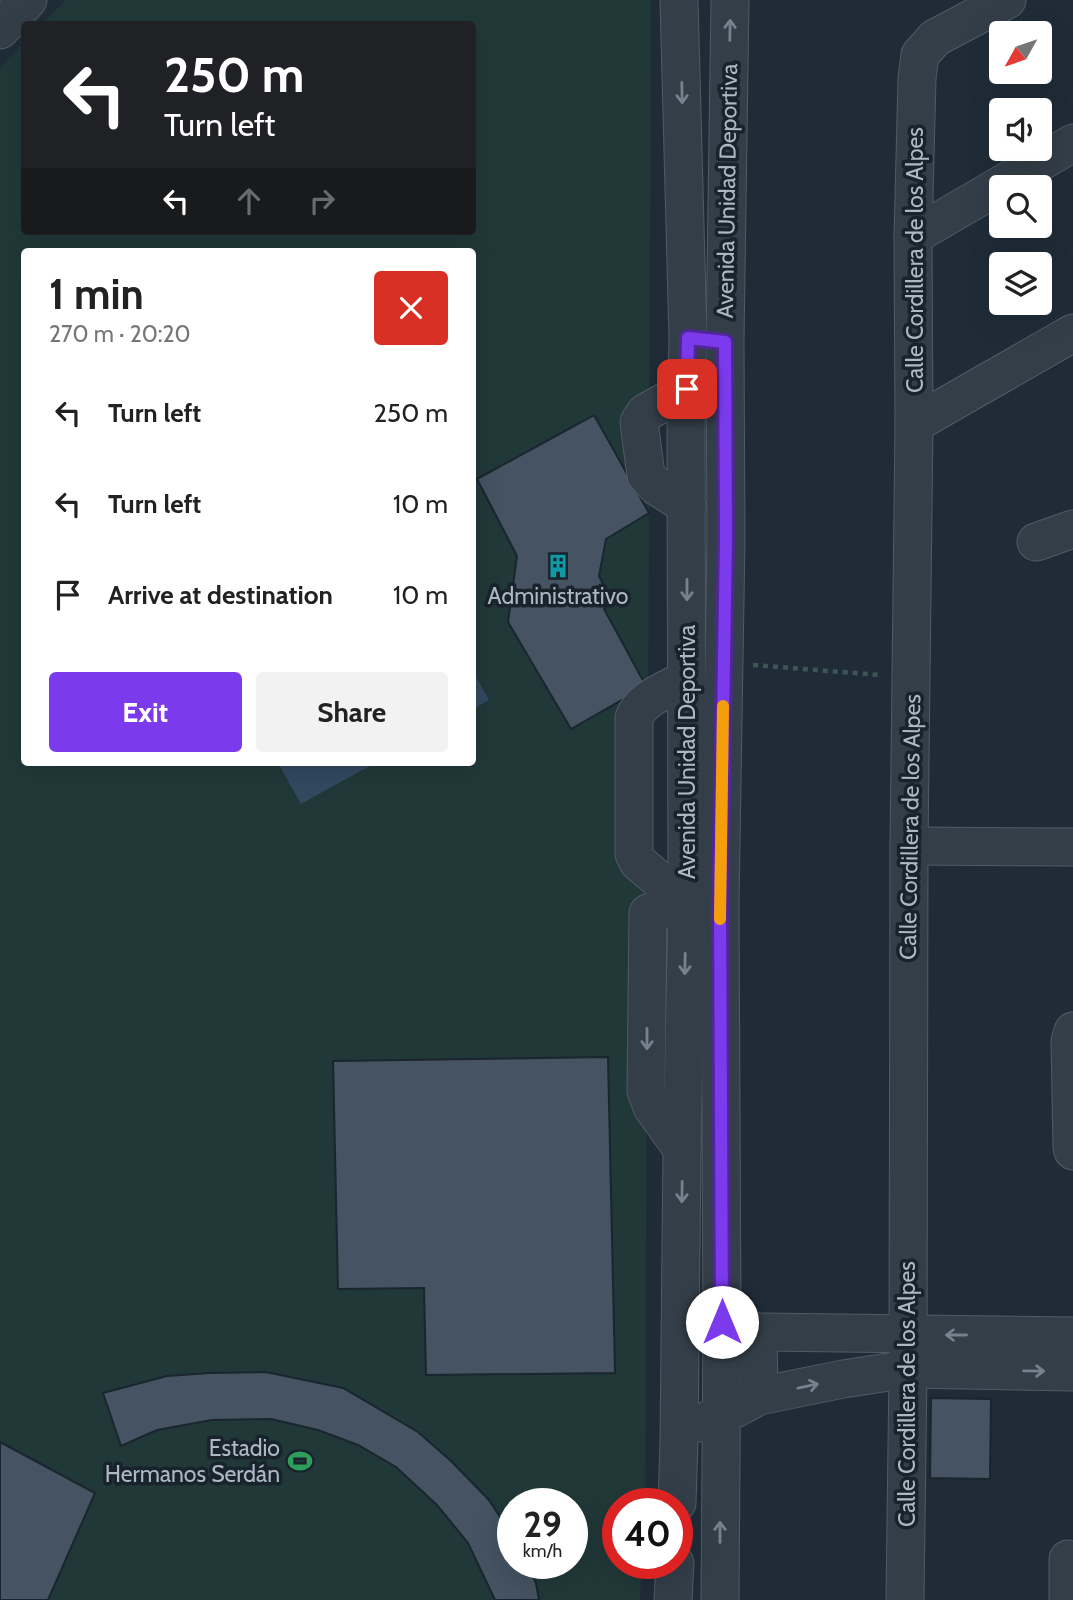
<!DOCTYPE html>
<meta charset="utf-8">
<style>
:root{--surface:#fff;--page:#f2f2f2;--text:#222;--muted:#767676;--accent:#7c3aed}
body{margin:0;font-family:Cabin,sans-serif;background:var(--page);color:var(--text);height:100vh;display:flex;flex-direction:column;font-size:26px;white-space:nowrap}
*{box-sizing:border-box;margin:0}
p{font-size:23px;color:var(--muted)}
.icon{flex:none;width:38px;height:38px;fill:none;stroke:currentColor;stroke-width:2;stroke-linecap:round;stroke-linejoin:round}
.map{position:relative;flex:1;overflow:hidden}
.side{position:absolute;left:21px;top:248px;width:455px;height:518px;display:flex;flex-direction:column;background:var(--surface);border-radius:7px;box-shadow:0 7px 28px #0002}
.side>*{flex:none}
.guide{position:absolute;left:21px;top:21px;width:455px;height:214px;border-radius:7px;box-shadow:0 7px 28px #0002;background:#202124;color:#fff;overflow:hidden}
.needle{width:46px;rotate:230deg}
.fabs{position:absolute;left:989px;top:21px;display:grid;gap:14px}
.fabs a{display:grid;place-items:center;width:63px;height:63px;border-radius:7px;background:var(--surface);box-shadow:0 7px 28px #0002;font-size:35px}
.speed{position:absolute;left:497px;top:1488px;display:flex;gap:14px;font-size:35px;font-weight:700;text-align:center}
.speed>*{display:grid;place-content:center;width:91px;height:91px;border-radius:50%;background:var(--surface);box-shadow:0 7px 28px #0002;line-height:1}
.speed small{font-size:18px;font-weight:400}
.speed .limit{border:10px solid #d22;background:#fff;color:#111}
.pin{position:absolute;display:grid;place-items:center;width:60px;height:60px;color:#fff;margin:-30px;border-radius:14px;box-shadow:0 4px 10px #0006}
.me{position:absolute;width:77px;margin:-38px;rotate:0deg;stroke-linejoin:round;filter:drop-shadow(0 0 5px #0008)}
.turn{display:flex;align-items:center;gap:24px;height:147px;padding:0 28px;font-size:32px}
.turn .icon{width:91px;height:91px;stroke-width:2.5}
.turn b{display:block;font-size:49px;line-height:60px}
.lanes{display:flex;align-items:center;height:66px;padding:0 28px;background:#0003;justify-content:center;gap:35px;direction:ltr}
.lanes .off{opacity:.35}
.round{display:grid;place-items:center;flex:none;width:74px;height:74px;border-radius:7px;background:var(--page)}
.head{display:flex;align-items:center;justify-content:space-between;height:119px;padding:0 28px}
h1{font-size:42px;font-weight:700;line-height:52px}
.button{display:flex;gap:14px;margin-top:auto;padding:14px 28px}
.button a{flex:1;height:80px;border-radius:7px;background:var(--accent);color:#fff;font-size:28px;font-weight:700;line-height:80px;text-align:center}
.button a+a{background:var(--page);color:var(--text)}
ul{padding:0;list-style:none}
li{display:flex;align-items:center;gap:21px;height:91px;padding:0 28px}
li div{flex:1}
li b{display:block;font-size:26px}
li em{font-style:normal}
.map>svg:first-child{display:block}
.green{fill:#213839;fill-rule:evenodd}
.water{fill:#324960}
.building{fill:#455362;stroke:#1a252e;stroke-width:2}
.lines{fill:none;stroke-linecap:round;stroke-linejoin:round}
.minor-casing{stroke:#505b66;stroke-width:39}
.path{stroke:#3e5556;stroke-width:4.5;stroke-dasharray:5 5;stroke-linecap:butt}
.minor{stroke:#333e48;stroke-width:37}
.oneway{stroke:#76818d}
.route-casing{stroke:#51269a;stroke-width:18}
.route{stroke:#7c3aed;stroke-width:12}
.slow{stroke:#f59e0b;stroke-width:12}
.labels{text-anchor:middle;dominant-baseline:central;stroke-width:7;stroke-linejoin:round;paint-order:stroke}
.street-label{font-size:23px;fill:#adb8c5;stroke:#18232c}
.poi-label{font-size:23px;fill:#adb8c5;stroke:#18232c}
</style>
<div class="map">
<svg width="1073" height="1600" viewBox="0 0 1073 1600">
<rect width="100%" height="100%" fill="#1f2c38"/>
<path class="green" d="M 66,0 L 651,0 L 645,1483 L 644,1503 L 618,1503 L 618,1563 L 642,1563 L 640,1600 L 0,1600 L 0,68 L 24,42 L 24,231 L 472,231 L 472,24 L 42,24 ZM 24,252 L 472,252 L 472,763 L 24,763 ZM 513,1503 L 572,1503 L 572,1563 L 513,1563 Z"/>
<g class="water">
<path d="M 472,670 L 489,700 L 473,709 L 472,709 Z"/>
<path d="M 278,763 L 375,763 L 301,804 Z"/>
</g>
<g class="building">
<path d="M 594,415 L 649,513 L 606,539 L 599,576 L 612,601 L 604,609 L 646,686 L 571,729 L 508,622 L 517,556 L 477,479 Z"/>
<path d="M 608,1057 L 615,1373 L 426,1375 L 424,1288 L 338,1289 L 333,1061 Z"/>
<path d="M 266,1372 L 343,1388 L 418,1432 L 451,1461 L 489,1500 L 513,1537 L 513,1563 L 526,1563 L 536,1583 L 539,1600 L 495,1600 L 468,1543 L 437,1505 L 396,1467 L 358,1445 L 318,1430 L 271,1419 L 212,1420 L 157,1430 L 121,1446 L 103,1393 L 167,1376 L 209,1373 Z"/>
<path d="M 931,1398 L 991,1399 L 990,1479 L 930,1478 Z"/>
<path d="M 0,1442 L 95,1493 L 48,1600 L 0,1600 Z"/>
</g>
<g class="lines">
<g class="minor-casing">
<g id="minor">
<path d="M 0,30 L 28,0"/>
<path d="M 913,236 L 1073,143"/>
<path d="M 687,389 L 645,413 L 639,422 L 646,475 L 656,486 L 687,506"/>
<path d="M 914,424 L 1073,333"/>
<path d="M 1036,542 L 1073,529"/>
<path d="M 686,679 C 669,689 641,698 634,718 L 634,854 L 638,862 L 687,904"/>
<path d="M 909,846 L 1073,847"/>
<path d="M 1073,1031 L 1070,1041 L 1072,1148 L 1073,1151"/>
<path d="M 682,1149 L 652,1107 L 646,1091 L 648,913 L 687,904 L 711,904"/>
<path d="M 698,1315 L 758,1332 L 1073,1336"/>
<path d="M 758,1332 L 759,1396"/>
<path d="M 702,1423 L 720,1414 L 737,1408 L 759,1396 L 843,1379 L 908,1369 L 1073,1372"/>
<path d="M 677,1503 L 679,1441 L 682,1149 L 687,904 L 686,431 L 688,338 L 679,0"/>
<path d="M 1068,1559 L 1068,1600"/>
<path d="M 673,1600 L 675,1563"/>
<path d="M 720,1600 L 722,1322 L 720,904 L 726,539 L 725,342 L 730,0"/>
<path d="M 905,1600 L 908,1369 L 909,846 L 914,424 L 913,236 L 917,78 L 920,55 L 935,38 L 1007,0"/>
</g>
</g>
<path class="path" d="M 753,665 L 880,675"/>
<use href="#minor" class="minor"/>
</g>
<defs><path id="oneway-shaft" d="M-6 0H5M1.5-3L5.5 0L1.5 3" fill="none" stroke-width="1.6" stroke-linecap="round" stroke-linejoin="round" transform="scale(1.75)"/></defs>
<g class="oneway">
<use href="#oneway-shaft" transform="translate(730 30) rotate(-89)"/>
<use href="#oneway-shaft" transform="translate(682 93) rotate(89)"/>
<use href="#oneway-shaft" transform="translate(687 590) rotate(90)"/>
<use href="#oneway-shaft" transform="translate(685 964) rotate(91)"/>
<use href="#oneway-shaft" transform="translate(647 1039) rotate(90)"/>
<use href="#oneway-shaft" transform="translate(682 1192) rotate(91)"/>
<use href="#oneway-shaft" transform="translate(956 1335) rotate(-180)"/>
<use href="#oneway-shaft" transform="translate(1034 1371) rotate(1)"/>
<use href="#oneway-shaft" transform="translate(808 1386) rotate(-12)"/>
<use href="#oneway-shaft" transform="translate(720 1532) rotate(-90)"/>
</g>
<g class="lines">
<g class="route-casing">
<path id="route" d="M 687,389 L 688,338 L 725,342 L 726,538 L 720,904 L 722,1322"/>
</g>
<use href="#route" class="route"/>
<path class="slow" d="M 720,919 L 723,706"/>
</g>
<defs>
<g id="building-bare" transform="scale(1.89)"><path d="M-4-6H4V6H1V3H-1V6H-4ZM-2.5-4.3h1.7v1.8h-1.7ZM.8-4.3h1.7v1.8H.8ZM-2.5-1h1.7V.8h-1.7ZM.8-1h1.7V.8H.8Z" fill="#0f9aa8" stroke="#18232c" stroke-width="2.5" paint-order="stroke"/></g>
<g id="stadium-bare" transform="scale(1.89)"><path d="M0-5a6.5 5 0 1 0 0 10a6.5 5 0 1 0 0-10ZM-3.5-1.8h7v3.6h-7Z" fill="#2e9e5b" stroke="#18232c" stroke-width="2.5" paint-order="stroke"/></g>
</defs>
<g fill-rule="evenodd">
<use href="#building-bare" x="558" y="566"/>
<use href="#stadium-bare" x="300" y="1461"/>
</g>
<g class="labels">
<g class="street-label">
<text transform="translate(727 191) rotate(-89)">Avenida Unidad Deportiva</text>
<text transform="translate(915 260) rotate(-90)">Calle Cordillera de los Alpes</text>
<text transform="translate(687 752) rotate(-90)">Avenida Unidad Deportiva</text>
<text transform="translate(910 827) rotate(-89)">Calle Cordillera de los Alpes</text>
<text transform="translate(907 1394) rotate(-90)">Calle Cordillera de los Alpes</text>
</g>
<g class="poi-label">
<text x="558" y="596">Administrativo</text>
<text x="280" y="1448" text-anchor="end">Estadio<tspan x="280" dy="26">Hermanos Serdán</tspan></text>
</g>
</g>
</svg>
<div class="fabs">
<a><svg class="needle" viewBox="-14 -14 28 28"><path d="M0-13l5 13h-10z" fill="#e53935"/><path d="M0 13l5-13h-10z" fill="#767676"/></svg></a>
<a><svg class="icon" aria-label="sound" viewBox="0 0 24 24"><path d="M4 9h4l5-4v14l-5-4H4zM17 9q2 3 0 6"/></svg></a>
<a><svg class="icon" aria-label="search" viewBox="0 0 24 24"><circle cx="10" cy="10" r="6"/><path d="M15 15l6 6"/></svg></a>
<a><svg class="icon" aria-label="layers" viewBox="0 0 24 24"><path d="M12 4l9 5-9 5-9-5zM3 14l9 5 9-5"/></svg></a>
</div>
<div class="speed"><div>29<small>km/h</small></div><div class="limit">40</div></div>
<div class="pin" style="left:687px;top:389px;background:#d93025"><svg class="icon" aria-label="arrive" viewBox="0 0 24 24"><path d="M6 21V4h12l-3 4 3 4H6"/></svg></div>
<svg class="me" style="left:722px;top:1322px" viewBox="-20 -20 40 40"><circle r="19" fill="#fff"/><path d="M0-13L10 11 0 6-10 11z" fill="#7c3aed"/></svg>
<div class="guide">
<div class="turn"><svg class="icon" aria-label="left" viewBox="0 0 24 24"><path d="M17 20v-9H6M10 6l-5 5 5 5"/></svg><div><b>250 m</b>Turn left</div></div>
<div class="lanes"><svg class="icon" aria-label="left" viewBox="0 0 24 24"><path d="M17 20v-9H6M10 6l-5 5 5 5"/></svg><svg class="icon off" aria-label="ahead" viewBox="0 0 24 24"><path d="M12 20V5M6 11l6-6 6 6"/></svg><svg class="icon off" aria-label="right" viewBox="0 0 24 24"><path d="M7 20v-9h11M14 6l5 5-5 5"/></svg></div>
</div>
<section class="side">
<div class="head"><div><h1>1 min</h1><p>270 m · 20:20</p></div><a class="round" style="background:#d93025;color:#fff"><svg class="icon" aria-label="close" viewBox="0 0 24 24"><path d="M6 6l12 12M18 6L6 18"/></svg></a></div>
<ul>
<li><svg class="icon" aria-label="left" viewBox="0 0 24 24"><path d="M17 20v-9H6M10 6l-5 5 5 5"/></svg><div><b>Turn left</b></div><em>250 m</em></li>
<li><svg class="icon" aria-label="left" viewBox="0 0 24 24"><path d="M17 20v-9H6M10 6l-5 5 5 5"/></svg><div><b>Turn left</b></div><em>10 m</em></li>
<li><svg class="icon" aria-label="arrive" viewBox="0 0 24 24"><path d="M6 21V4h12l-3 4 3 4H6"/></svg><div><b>Arrive at destination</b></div><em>10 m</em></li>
</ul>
<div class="button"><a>Exit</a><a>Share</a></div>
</section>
</div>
